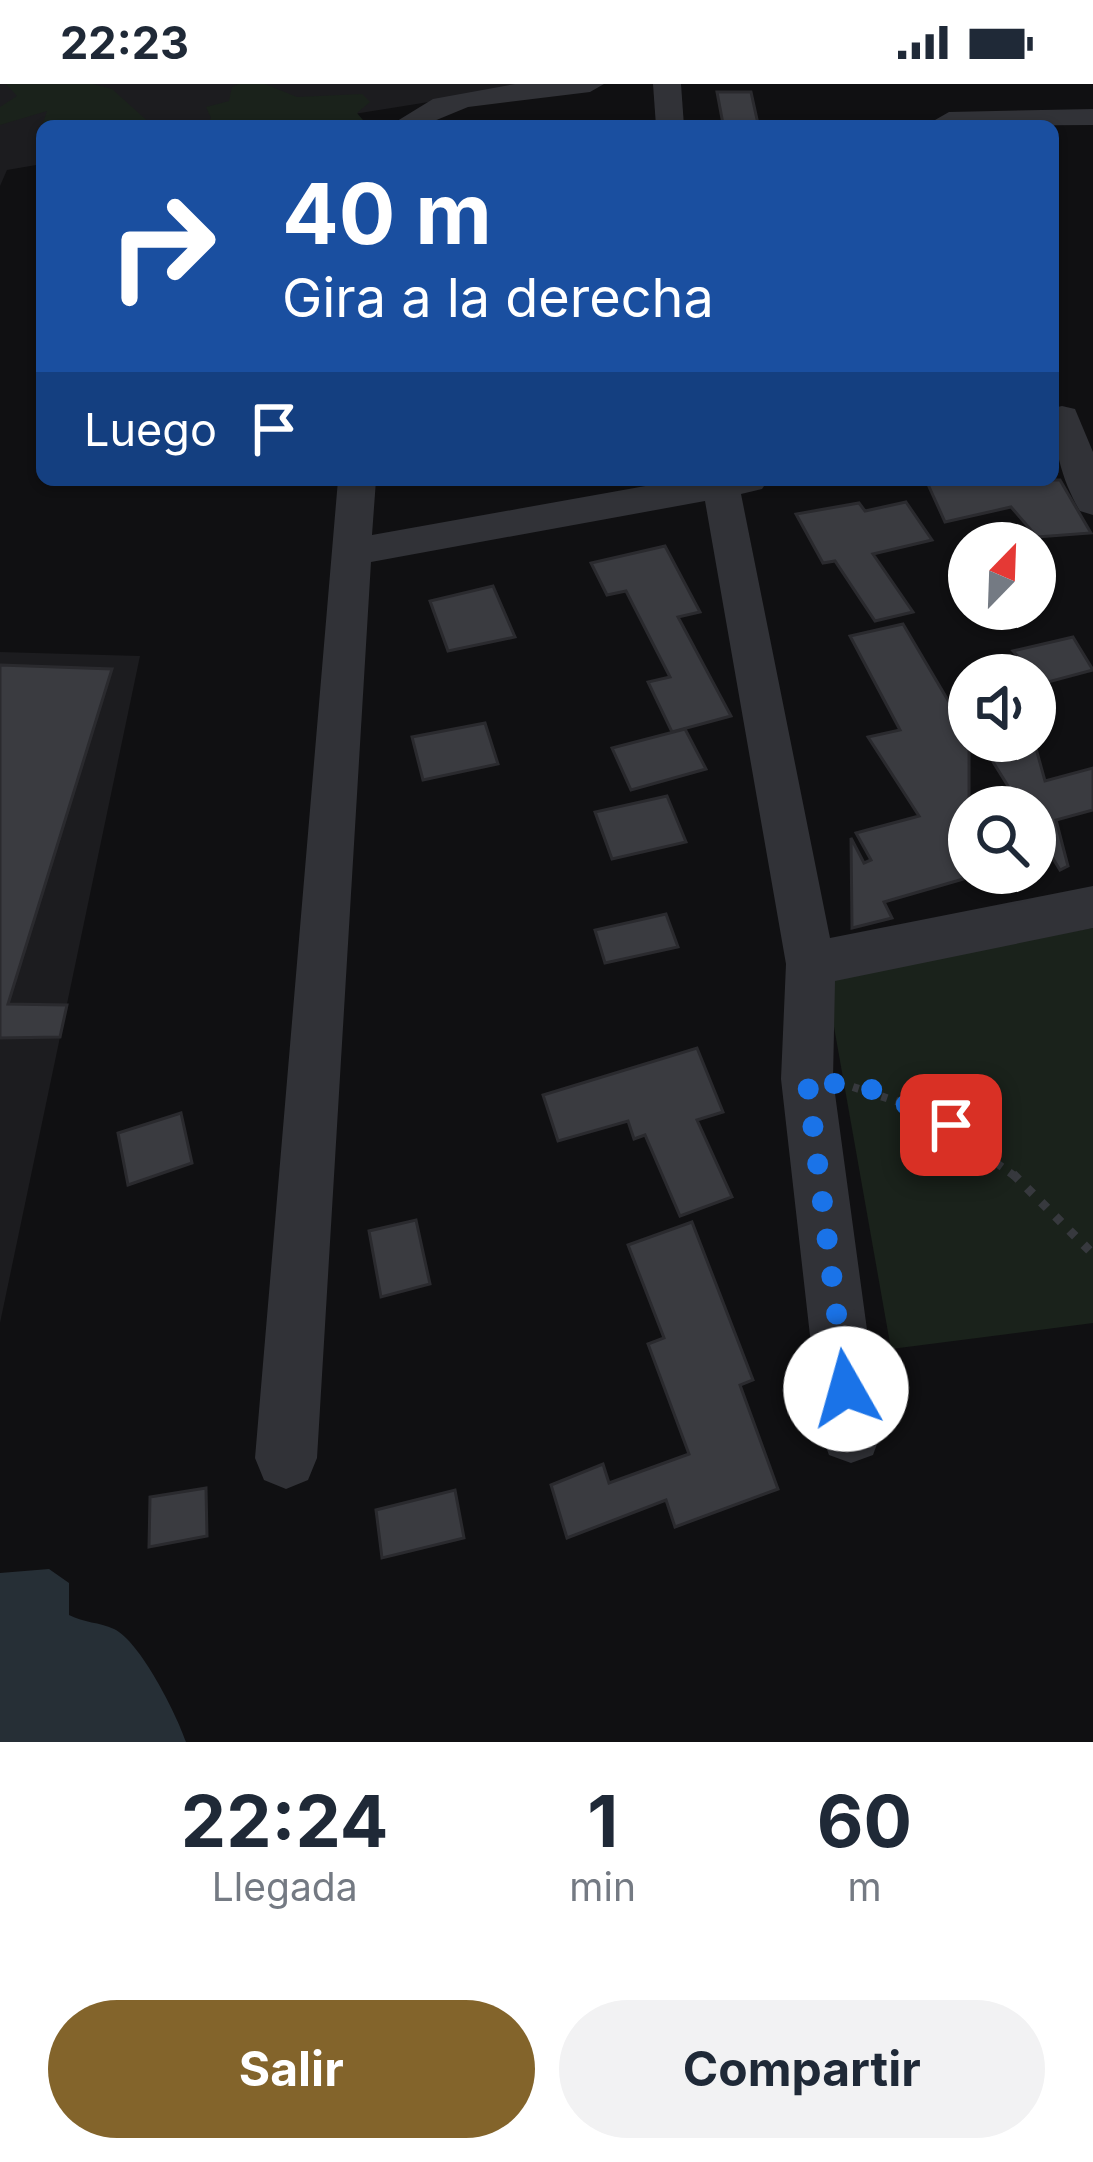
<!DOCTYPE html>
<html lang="es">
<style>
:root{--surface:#fff;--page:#f2f2f3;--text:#1f2937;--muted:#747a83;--accent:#83642b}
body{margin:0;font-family:Inter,sans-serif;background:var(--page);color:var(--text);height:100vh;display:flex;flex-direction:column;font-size:45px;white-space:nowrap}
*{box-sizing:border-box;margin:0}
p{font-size:39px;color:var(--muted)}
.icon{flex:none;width:66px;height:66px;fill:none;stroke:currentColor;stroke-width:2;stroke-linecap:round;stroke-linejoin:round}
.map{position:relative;height:1658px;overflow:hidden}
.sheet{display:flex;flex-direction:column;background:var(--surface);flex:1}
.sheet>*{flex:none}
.banner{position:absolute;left:36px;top:36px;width:1023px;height:366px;border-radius:18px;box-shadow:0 3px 9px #0004;background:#1a4fa0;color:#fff;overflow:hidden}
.needle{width:78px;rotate:23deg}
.controls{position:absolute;left:948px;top:438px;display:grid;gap:24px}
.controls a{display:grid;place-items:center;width:108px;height:108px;border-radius:50%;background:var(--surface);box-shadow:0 3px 9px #0004;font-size:60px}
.pin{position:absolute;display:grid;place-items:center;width:102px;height:102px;color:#fff;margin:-51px;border-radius:24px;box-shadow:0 6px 18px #0006}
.me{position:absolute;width:132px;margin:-66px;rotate:353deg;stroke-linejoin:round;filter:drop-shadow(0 0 9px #0008)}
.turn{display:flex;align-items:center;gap:42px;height:252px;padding:0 48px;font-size:54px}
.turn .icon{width:156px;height:156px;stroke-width:2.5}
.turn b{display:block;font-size:84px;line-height:102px}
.then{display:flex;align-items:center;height:114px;padding:0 48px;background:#0003;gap:24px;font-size:45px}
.eta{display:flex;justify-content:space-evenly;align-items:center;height:204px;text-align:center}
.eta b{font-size:72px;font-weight:700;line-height:84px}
.action{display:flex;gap:24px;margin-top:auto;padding:24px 48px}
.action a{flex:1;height:138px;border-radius:72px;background:var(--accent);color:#fff;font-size:48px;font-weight:700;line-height:138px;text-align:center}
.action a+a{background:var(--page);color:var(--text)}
.status{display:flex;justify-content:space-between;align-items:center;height:84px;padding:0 60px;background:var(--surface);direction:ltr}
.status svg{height:33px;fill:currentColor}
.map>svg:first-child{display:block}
.built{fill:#1c1c1f}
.green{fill:#1a221b}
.water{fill:#262f36}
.building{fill:#3a3b40;stroke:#2a2a2e;stroke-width:3}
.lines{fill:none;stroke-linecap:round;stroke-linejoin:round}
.path-far1{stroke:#37393e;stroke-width:8;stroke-dasharray:6 9;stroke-linecap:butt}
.path{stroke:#37393e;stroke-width:9;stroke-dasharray:8 12;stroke-linecap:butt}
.minor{fill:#313237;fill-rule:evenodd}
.route{stroke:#1a73e8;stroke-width:21;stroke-dasharray:0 37.8}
</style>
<div class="status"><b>22:23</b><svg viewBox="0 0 49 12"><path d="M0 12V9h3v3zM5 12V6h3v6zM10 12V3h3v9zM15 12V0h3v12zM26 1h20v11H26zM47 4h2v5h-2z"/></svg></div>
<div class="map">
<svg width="1093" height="1658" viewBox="0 0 1093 1658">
<rect width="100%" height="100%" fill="#101012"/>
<g class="built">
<path d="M 0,0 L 541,0 L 279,42 L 42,42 L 42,80 L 7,86 L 0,102 Z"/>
<path d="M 0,568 L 140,572 L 0,1239 Z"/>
</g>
<g class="green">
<path d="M 6,0 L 93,0 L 112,5 L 153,42 L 42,42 L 47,27 L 0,41 L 0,23 L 17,12 Z"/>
<path d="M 239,0 L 265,0 L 297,13 L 362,10 L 370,18 L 357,29 L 368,42 L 207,42 L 211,34 L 206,23 L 229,17 L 232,3 Z"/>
<path d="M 1093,844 L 1093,1239 L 891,1265 L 825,892 Z"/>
</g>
<path class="water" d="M 49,1485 L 69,1499 L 69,1531 C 84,1539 99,1538 114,1545 C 140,1557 177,1631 186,1658 L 0,1658 L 0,1489 Z"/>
<g class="building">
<path d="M 717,8 L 751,8 L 758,40 L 723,40 Z"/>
<path d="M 926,396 L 1060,396 L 1091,449 L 1037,453 L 1011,423 L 945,438 Z"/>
<path d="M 906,418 L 932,456 L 873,470 L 913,528 L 875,537 L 835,477 L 823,479 L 796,430 L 859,419 L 865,427 Z"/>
<path d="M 665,462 L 700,528 L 678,533 L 731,632 L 672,648 L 648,598 L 670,593 L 626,507 L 607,511 L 591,479 Z"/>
<path d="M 493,502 L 515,553 L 448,567 L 430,517 Z"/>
<path d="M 903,540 L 969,652 L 969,760 L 959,762 L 969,789 L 977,791 L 884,818 L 892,834 L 852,844 L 851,754 L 864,779 L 871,776 L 856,749 L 919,732 L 868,653 L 900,646 L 850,552 Z"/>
<path d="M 1073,553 L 1093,586 L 1037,601 L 1035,591 L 1013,567 Z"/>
<path d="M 0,581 L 112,585 L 8,920 L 67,921 L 60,953 L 0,954 Z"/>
<path d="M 485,639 L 498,680 L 423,696 L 412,653 Z"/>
<path d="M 685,645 L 706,685 L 631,706 L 612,664 Z"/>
<path d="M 980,657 L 1034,657 L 1045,697 L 1093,684 L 1093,726 L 1056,736 L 1068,782 L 1060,786 L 1035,745 L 1035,723 L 1021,723 Z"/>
<path d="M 667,712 L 686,758 L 612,775 L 595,728 Z"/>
<path d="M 666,830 L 678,863 L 605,879 L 595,846 Z"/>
<path d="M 697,964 L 723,1028 L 697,1036 L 732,1113 L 680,1132 L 645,1051 L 634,1055 L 628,1037 L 558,1057 L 543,1011 Z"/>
<path d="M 181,1029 L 192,1079 L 128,1101 L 118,1049 Z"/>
<path d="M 416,1136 L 430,1200 L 381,1213 L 369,1147 Z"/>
<path d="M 692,1138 L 753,1296 L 740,1301 L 778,1405 L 675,1443 L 666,1416 L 567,1454 L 551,1401 L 603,1380 L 609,1399 L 689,1370 L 648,1260 L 664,1254 L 628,1161 Z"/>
<path d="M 206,1404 L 207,1452 L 149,1463 L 150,1413 Z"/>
<path d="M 455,1406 L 464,1454 L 382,1474 L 376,1426 Z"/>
</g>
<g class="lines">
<path class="path-far1" d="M 853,1003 L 923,1026 L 1016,1093"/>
<path class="path" d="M 1013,1090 L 1093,1170"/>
<g class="minor">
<path d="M 515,0 L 604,0 L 590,8 L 468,23 L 422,42 L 389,42 L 433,15 Z"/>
<path d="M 653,0 L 681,0 L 684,42 L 656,42 Z"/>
<path d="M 1093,25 L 1093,41 L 937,42 L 935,36 L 949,28 Z"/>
<path d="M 1062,322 L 1075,325 L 1093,368 L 1093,431 L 1080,427 C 1061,396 1053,359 1053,324 Z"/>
<path d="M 338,396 L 376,396 L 372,451 L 679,396 L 768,396 L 762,405 L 741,410 L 830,854 L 1093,802 L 1093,844 L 835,897 L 833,995 L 881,1349 L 873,1371 L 851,1379 L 829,1371 L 821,1349 L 781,995 L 786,880 L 705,417 L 371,478 L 317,1374 L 308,1396 L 286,1405 L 264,1396 L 255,1374 Z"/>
</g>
</g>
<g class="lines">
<path class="route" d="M 846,1305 L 807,995 L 874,1006 L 951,1041"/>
</g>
</svg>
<div class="controls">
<a><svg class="needle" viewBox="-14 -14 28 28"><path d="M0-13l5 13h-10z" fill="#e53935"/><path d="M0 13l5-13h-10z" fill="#747a83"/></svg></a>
<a><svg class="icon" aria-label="sound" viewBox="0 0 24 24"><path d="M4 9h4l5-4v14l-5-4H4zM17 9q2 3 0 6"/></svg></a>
<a><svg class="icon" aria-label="search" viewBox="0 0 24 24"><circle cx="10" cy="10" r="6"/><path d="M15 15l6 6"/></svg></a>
</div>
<div class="pin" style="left:951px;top:1041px;background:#d93025"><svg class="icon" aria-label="arrive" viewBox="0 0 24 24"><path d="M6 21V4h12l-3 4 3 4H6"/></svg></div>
<svg class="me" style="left:846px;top:1305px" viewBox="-20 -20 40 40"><circle r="19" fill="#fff"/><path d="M0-13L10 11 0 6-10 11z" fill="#1a73e8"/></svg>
<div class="banner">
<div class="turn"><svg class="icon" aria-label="right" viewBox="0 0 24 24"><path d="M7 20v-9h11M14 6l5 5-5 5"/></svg><div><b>40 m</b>Gira a la derecha</div></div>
<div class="then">Luego<svg class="icon" aria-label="arrive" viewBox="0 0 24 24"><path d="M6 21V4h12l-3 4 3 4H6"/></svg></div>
</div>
</div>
<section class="sheet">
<div class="eta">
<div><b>22:24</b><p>Llegada</p></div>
<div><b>1</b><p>min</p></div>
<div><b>60</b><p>m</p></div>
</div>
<div class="action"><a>Salir</a><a>Compartir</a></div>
</section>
